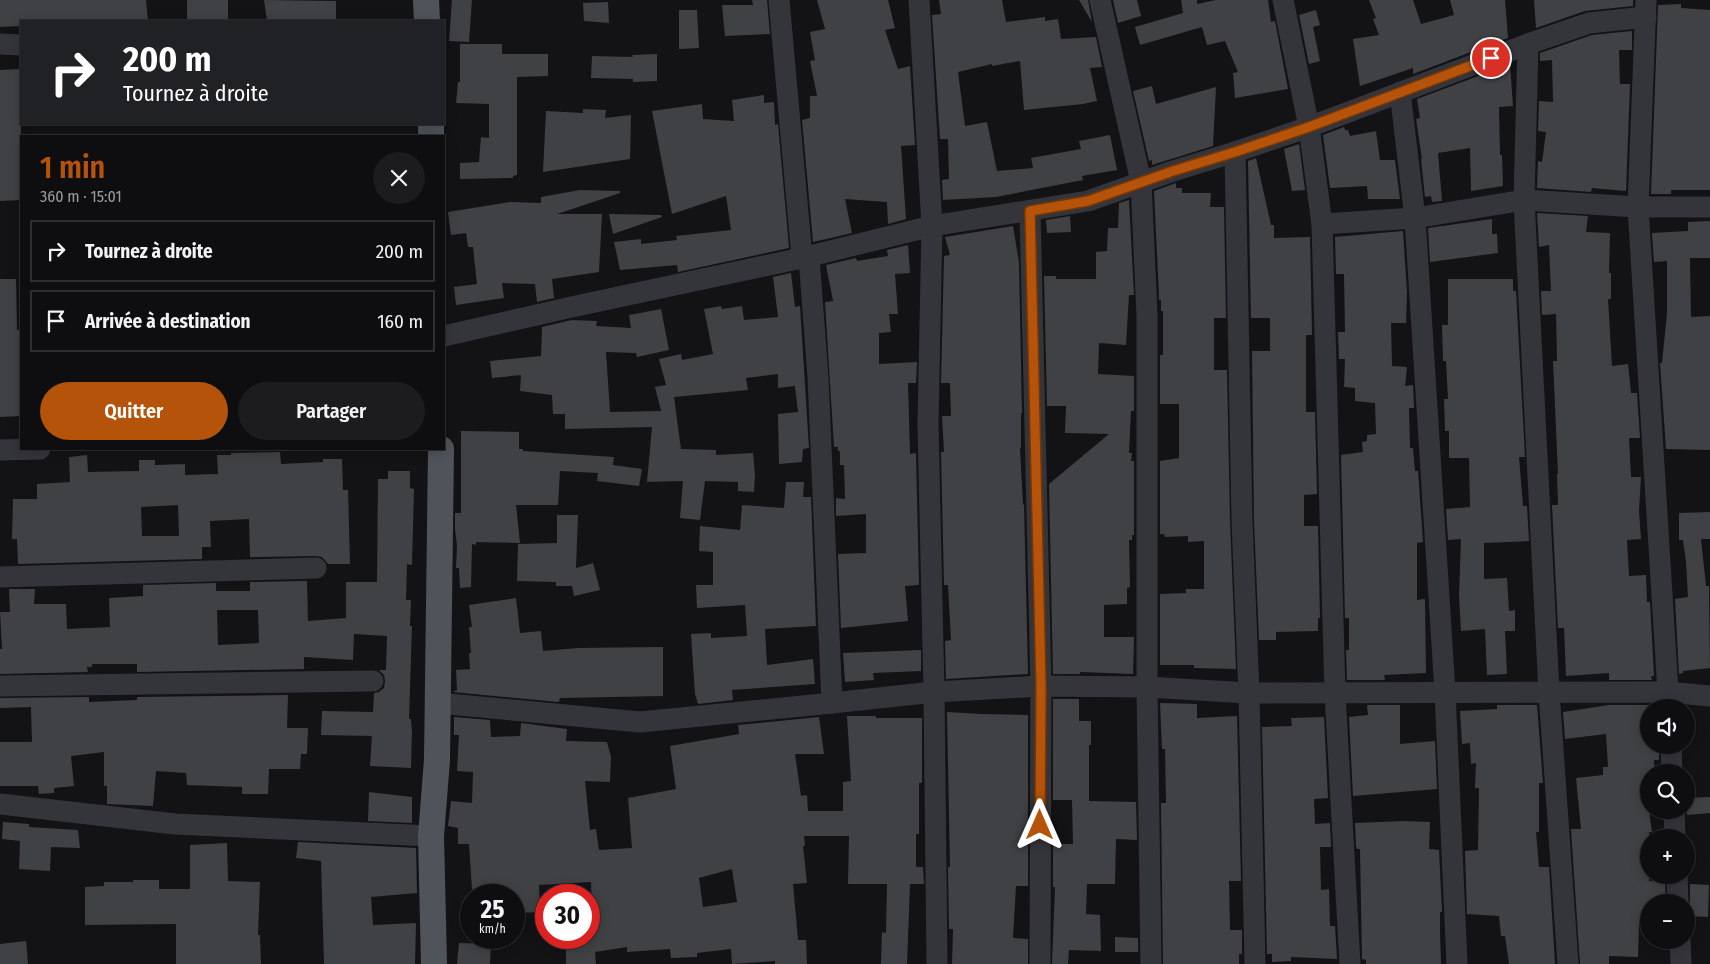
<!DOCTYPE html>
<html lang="fr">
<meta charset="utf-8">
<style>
:root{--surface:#0e0e10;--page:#1c1c1e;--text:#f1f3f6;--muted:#9b9c9f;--line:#2e2e30;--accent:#b45309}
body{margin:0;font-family:"Fira Sans Condensed",sans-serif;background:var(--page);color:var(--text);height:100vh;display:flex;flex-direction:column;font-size:19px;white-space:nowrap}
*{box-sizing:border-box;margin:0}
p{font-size:16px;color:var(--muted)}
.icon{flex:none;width:28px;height:28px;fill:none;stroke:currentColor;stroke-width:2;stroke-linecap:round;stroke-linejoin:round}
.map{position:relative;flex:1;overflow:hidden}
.side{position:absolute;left:20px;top:135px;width:425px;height:315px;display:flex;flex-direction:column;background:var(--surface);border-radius:0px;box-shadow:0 2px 12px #0003,0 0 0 1px var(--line)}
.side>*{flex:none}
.guide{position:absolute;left:20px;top:20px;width:425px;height:105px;border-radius:0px;box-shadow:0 2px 12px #0003,0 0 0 1px var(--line);background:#202124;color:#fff;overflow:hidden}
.controls{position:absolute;left:1640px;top:699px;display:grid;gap:10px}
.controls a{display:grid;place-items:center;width:55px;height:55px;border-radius:50%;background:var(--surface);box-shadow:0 2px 12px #0003,0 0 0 1px var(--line);font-size:25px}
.speed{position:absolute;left:460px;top:884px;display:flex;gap:10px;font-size:25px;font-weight:700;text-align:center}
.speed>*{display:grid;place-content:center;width:65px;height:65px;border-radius:50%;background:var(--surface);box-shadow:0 2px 12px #0003,0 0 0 1px var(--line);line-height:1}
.speed small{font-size:12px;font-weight:400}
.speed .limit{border:8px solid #d22;background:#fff;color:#111}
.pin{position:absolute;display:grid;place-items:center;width:42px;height:42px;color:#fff;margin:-21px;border:2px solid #fff;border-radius:50%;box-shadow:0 1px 5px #0007}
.me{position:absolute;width:55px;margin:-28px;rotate:0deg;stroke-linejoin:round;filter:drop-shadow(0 0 4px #0008)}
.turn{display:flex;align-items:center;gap:18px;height:105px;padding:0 20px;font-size:22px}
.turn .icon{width:65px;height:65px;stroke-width:2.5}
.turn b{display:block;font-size:35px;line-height:42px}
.round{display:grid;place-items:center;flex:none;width:52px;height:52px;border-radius:26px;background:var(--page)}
.summary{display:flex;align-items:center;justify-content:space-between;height:85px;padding:0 20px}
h1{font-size:30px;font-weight:600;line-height:38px;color:var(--accent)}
.button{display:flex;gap:10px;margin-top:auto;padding:10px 20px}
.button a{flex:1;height:58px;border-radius:30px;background:var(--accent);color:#fff;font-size:20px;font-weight:600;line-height:58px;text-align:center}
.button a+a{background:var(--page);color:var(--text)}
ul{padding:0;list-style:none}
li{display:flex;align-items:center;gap:15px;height:62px;margin:0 10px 8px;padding:0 10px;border:2px solid var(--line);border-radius:0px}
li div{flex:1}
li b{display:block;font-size:19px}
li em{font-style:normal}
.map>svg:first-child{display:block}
.building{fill:#3f4145;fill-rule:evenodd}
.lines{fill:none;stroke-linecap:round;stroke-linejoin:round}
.minor{stroke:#34353b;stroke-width:21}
.major{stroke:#4f535a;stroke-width:26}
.route-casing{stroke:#753606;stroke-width:12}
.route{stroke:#b45309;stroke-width:9}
</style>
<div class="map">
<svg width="1710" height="964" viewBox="0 0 1710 964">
<rect width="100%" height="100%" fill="#131315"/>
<g class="building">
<path d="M 0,0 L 146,0 L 148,21 L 21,21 L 21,26 L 0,27 Z"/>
<rect x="187" y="0" width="41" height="21"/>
<path d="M 264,0 L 336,1 L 336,21 L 267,21 Z"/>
<path d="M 452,0 L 472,0 L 469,42 L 449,41 Z"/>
<path d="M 752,0 L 767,0 L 770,34 L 725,36 L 722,5 L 753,5 Z"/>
<path d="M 817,0 L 888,0 L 895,28 L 885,30 L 898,69 L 910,66 L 915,145 L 901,146 L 906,219 L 888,224 L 887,202 L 845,199 L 852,233 L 813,242 L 802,120 L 810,118 L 810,96 L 817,96 L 810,61 L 815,60 L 810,32 L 825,29 Z"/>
<path d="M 939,0 L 1002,0 L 1006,22 L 1045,17 L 1045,21 L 1058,19 L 1061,39 L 1096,37 L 1102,67 L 1090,68 L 1097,101 L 1083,104 L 1024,110 L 1020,61 L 992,66 L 992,64 L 958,72 L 965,126 L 987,122 L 997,171 L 1033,168 L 1031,158 L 1081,149 L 1079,141 L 1110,135 L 1117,170 L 1082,176 L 1083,180 L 996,197 L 943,200 L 942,180 L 949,179 L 948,139 L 940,139 L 932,15 L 941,14 Z"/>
<path d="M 1079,0 L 1088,0 L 1092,22 Z"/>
<path d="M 1113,0 L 1137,0 L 1141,16 L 1118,23 Z"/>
<path d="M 1181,0 L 1197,0 L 1197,4 L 1216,0 L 1268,0 L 1271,22 L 1275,21 L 1288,89 L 1235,98 L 1233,73 L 1238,72 L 1225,41 L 1207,45 L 1202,27 L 1140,45 L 1135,27 L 1183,13 Z"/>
<path d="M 1369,0 L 1413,0 L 1421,24 L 1454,15 L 1450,0 L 1505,0 L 1508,38 L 1413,74 L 1413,68 L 1360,86 L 1353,39 L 1379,35 L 1373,19 L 1376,18 Z"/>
<path d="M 1534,0 L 1633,0 L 1633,6 L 1585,11 L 1536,28 Z"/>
<path d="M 608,2 L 609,23 L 584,21 L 583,3 Z"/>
<path d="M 1681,4 L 1681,8 L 1710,10 L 1710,190 L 1671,190 L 1671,194 L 1651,194 L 1658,5 Z"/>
<path d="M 679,10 L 697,10 L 699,48 L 679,49 Z"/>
<path d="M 1316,10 L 1320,25 L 1313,27 L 1320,61 L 1309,64 L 1299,15 Z"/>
<path d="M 1632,31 L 1632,50 L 1619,50 L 1620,84 L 1630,84 L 1626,191 L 1592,188 L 1591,192 L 1537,188 L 1538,161 L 1542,162 L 1546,132 L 1538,131 L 1539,101 L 1553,102 L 1552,60 L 1540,61 L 1540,53 L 1592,35 Z"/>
<path d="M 460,44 L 502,44 L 502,54 L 548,54 L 548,76 L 517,77 L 517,175 L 513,176 L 513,178 L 460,179 L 460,163 L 479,162 L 481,137 L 489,138 L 489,104 L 456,103 L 458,82 L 460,82 Z"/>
<path d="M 657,54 L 657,81 L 633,82 L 633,79 L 591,78 L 592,56 L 633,57 L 632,55 Z"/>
<path d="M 1510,64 L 1513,106 L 1499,107 L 1500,155 L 1502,155 L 1503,186 L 1471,191 L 1470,148 L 1438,153 L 1442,201 L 1432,202 L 1431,196 L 1425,197 L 1421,159 L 1422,159 L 1416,119 L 1420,118 L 1417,99 Z"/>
<path d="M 20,69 L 21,136 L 19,136 L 21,200 L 0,201 L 0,70 Z"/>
<path d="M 1152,86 L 1156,104 L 1216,87 L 1213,146 L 1152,165 L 1152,160 L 1149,161 L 1133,91 Z"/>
<path d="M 764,95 L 764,103 L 774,102 L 775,125 L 778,124 L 789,248 L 678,272 L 677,265 L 620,270 L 614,242 L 641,239 L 641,244 L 677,240 L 676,236 L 731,230 L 726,196 L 672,214 L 652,111 L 702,104 L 703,119 L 734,121 L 732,100 Z"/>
<path d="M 583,109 L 606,110 L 605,118 L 631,115 L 630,159 L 543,172 L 546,111 L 583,113 Z"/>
<path d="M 1344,127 L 1345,130 L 1348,130 L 1350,136 L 1376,131 L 1380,160 L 1395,160 L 1400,199 L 1368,199 L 1367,186 L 1330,188 L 1323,135 Z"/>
<path d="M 1299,144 L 1305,190 L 1292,191 L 1284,149 Z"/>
<path d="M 1256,158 L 1271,225 L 1274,225 L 1274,238 L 1310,237 L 1312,335 L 1306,335 L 1306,412 L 1315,412 L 1317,494 L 1304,495 L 1304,526 L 1318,526 L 1320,618 L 1318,618 L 1318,631 L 1276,632 L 1276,640 L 1259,640 L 1254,521 L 1252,351 L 1270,351 L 1270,318 L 1251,318 L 1248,161 Z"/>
<path d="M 1176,183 L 1176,188 L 1182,188 L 1182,193 L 1211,193 L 1210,207 L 1224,207 L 1226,318 L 1214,318 L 1214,370 L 1227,370 L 1230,521 L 1236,669 L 1194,668 L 1194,665 L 1160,665 L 1160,594 L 1186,593 L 1186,589 L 1204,589 L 1204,541 L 1188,542 L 1188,536 L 1165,537 L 1164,534 L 1160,534 L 1160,461 L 1179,458 L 1179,404 L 1160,404 L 1160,355 L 1163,355 L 1163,311 L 1161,311 L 1161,300 L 1159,300 L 1159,295 L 1154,191 Z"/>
<path d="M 580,190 L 620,191 L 620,193 L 557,214 L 602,214 L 599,272 L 552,279 L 554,298 L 537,302 L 535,284 L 502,283 L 504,298 L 456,305 L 454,287 L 477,284 L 473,247 L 468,247 L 466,233 L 451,235 L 448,212 L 510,202 L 541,203 L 541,197 Z"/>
<path d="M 1129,200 L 1134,295 L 1129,295 L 1126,345 L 1099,343 L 1098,374 L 1134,376 L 1134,374 L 1134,411 L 1131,411 L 1129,453 L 1132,453 L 1131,461 L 1134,461 L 1134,535 L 1132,535 L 1132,540 L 1129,540 L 1130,587 L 1127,588 L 1127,604 L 1104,605 L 1104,637 L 1134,637 L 1133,674 L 1080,672 L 1080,674 L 1053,674 L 1049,484 L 1109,434 L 1065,433 L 1066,406 L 1047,406 L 1044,276 L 1056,276 L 1056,279 L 1096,279 L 1096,252 L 1107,251 L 1108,228 L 1118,228 L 1119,203 Z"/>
<path d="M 1537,213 L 1588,216 L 1586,232 L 1610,233 L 1609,273 L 1611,273 L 1611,299 L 1608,299 L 1612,366 L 1628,364 L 1631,393 L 1637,393 L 1640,438 L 1629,438 L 1631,477 L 1641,477 L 1639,511 L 1641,539 L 1627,540 L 1629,576 L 1646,575 L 1647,602 L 1650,602 L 1654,676 L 1651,676 L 1652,680 L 1609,680 L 1609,673 L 1566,676 L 1564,628 L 1558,628 L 1552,505 L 1558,505 L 1557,474 L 1558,474 L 1553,361 L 1557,361 L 1556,314 L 1542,315 L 1541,291 L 1551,291 L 1549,245 L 1539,247 Z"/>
<path d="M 609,214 L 661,215 L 662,217 L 613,234 Z"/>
<path d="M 1070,216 L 1071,232 L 1047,233 L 1046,220 Z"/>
<path d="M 1492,219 L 1492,234 L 1497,234 L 1498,253 L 1430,262 L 1428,228 Z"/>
<path d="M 1710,221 L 1710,258 L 1690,258 L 1691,317 L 1710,316 L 1710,450 L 1666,449 L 1660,363 L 1662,363 L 1667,313 L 1667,261 L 1654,262 L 1652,233 L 1688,231 L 1688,222 Z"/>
<path d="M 1013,226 L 1019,263 L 1022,413 L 1021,413 L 1021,448 L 1020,448 L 1023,505 L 1024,504 L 1028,674 L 946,679 L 945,641 L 951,640 L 948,585 L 944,585 L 941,452 L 944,452 L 942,416 L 951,416 L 950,383 L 941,383 L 944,256 L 950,255 L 945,237 Z"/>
<path d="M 1403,231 L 1407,293 L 1406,323 L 1391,323 L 1392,366 L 1407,367 L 1405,386 L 1413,385 L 1414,408 L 1409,408 L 1410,448 L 1413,448 L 1415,471 L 1418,471 L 1423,542 L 1417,543 L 1417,600 L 1425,599 L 1426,673 L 1384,675 L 1385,680 L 1347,680 L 1346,650 L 1349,650 L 1349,618 L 1345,618 L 1341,455 L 1363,452 L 1362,442 L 1367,441 L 1367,435 L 1376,434 L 1375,403 L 1355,401 L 1355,388 L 1344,387 L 1345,359 L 1339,359 L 1338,332 L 1345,332 L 1344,274 L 1336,274 L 1335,237 Z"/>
<path d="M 908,245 L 910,273 L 895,274 L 898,314 L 889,314 L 891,332 L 879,333 L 879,364 L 917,362 L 916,383 L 908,383 L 910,454 L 916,453 L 919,585 L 905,586 L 908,621 L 841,628 L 838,554 L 866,553 L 866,514 L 836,516 L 836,498 L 845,499 L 844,465 L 840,465 L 840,451 L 838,451 L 838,447 L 834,447 L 825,302 L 833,301 L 826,265 L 856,258 L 857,261 L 888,256 L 887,250 Z"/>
<path d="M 791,273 L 795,307 L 800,306 L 809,448 L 803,449 L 802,462 L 779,464 L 778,414 L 798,412 L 795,386 L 778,388 L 778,374 L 746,378 L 748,390 L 674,397 L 681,449 L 716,450 L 716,455 L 753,453 L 755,474 L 754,492 L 738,491 L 738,482 L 705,481 L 700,520 L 680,518 L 683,481 L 647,482 L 652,427 L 565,429 L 565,414 L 553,414 L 552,395 L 520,391 L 521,375 L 492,378 L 490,361 L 541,356 L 542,327 L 572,320 L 597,321 L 596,326 L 631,328 L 629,315 L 661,309 L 669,350 L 637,357 L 636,353 L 606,352 L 610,412 L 661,411 L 655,387 L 666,385 L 659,359 L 681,354 L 682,360 L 713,354 L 704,309 L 721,306 L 722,309 L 742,306 L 744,320 L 778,317 L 773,277 Z"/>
<path d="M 0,279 L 16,279 L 17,330 L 20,330 L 21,416 L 0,417 Z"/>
<path d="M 1448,279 L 1513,279 L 1513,291 L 1516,291 L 1525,457 L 1519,457 L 1523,506 L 1527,506 L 1529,541 L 1484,543 L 1484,579 L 1507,578 L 1509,611 L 1515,610 L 1515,631 L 1505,631 L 1507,674 L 1487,675 L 1485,629 L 1461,631 L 1459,595 L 1461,539 L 1448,540 L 1446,509 L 1470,507 L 1469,458 L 1449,458 L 1449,431 L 1445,431 L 1444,399 L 1448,399 L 1446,361 L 1443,361 L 1442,325 L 1448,325 Z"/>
<path d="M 461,431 L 519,432 L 519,449 L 523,449 L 523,451 L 614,457 L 613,465 L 642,469 L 639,486 L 597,481 L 598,473 L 560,471 L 558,505 L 516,505 L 520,543 L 476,542 L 476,545 L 472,544 L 471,587 L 460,588 L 459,568 L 456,568 L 457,546 L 455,529 L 455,513 L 461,513 Z"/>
<path d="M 280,452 L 281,464 L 323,462 L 323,459 L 342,459 L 343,490 L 348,490 L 350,564 L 328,564 L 322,557 L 316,556 L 250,557 L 249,519 L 210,521 L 211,547 L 202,547 L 202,559 L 18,564 L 17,539 L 12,539 L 13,499 L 37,499 L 37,484 L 70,482 L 69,457 L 87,455 L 88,472 L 139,471 L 139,460 L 155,460 L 155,465 L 185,464 L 185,475 L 218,474 L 217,455 L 231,455 L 231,453 ZM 178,505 L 179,536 L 142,536 L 141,507 Z"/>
<path d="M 388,471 L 410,471 L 410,488 L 414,489 L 412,565 L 407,564 L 406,600 L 411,600 L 410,626 L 412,626 L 409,719 L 411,719 L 412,732 L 411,768 L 370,766 L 372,736 L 321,735 L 322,711 L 373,712 L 374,693 L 379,692 L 384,688 L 385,681 L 384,675 L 379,670 L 386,670 L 387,636 L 354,634 L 353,660 L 304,657 L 304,669 L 137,672 L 137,664 L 92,664 L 92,667 L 87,667 L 88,672 L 0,674 L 0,649 L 2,649 L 0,612 L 10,612 L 9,589 L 35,589 L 34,604 L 66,604 L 67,629 L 110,627 L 109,598 L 143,596 L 143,585 L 216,583 L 216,591 L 250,591 L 250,582 L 307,581 L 308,621 L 346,618 L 346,582 L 377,582 L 378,479 L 388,479 ZM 217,610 L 258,610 L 259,643 L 218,645 Z"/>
<path d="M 786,482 L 804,482 L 803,497 L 811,497 L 816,626 L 765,629 L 767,665 L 813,659 L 815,684 L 732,690 L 733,700 L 698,704 L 695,694 L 691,634 L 711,633 L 711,638 L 747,636 L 745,605 L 697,608 L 696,585 L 713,585 L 713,552 L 699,551 L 700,526 L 740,530 L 742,505 L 784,508 Z"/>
<path d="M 1710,512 L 1710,539 L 1701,539 L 1706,586 L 1709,586 L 1710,668 L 1683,671 L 1683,673 L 1679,674 L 1675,599 L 1688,597 L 1686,562 L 1683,540 L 1679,540 L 1679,513 Z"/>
<path d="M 557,515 L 578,515 L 576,568 L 593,563 L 600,590 L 574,596 L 572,586 L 556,586 L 556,582 L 517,581 L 518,544 L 557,543 Z"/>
<path d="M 516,598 L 520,633 L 541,631 L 543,651 L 578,648 L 663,647 L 663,696 L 560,698 L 559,702 L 453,692 L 457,690 L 456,670 L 470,669 L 469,653 L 471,653 L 469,627 L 472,627 L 469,605 Z"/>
<path d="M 921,650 L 921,671 L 873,673 L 874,680 L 845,682 L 843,653 Z"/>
<path d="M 288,695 L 287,728 L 308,728 L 307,754 L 301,754 L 300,769 L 269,769 L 268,794 L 242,794 L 242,787 L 187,785 L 186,773 L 156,771 L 153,806 L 107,804 L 107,786 L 104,786 L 104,752 L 71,756 L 74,786 L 54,788 L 54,793 L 39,794 L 38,786 L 0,786 L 0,742 L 32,742 L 31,707 L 0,708 L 0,698 L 89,697 L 89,702 L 137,700 L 137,697 Z"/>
<path d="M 1053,699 L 1079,699 L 1079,721 L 1091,721 L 1091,745 L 1089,745 L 1089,801 L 1136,802 L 1137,840 L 1116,839 L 1115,884 L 1087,884 L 1086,914 L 1100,915 L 1101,951 L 1069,950 L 1068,964 L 1052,964 L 1055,887 L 1053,887 L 1053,844 L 1073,844 L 1072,800 L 1053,800 Z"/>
<path d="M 1160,703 L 1197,704 L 1197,718 L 1237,716 L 1241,881 L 1229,881 L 1230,930 L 1242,930 L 1242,954 L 1239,954 L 1239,964 L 1163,964 L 1161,803 L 1166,803 L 1165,749 L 1162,749 Z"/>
<path d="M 1367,705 L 1400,705 L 1400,744 L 1435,741 L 1437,789 L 1353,796 L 1349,717 L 1368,715 Z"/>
<path d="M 1497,705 L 1537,705 L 1543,783 L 1539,783 L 1539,832 L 1536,832 L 1539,867 L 1549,867 L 1555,964 L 1509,964 L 1505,936 L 1501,936 L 1499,916 L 1467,914 L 1465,851 L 1478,850 L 1479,788 L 1475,788 L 1476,763 L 1471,764 L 1470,743 L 1462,744 L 1460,711 L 1497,709 Z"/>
<path d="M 1609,705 L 1655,705 L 1655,708 L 1649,708 L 1649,745 L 1659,745 L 1659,760 L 1654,760 L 1655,772 L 1649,772 L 1649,811 L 1652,832 L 1649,832 L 1649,881 L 1663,882 L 1665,884 L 1666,902 L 1649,902 L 1649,923 L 1639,922 L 1638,957 L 1609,956 L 1609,964 L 1580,964 L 1571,829 L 1581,829 L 1576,778 L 1603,775 L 1603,767 L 1608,767 L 1606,734 L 1565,739 L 1563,712 Z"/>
<path d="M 947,712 L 981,714 L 1028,715 L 1028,886 L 1016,886 L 1013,938 L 1028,939 L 1028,964 L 952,964 L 953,929 L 949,929 L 948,867 L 950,867 Z"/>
<path d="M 847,716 L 876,716 L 876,718 L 922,718 L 922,783 L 919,783 L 919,834 L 916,834 L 916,867 L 923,867 L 924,884 L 910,884 L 907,964 L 881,964 L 882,932 L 886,933 L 887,884 L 848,884 L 849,836 L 804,836 L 805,846 L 803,846 L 807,883 L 793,884 L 798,940 L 806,940 L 807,964 L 775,964 L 775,961 L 732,964 L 731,949 L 697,953 L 697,957 L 671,958 L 670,949 L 627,952 L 627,947 L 595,952 L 596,964 L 566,964 L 566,938 L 589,938 L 589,917 L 592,916 L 591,882 L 539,885 L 540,912 L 519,913 L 519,895 L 495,895 L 494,888 L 472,889 L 469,844 L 458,844 L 458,828 L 448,826 L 451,801 L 472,803 L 473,772 L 457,771 L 459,735 L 454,735 L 454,717 L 490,720 L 491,737 L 520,736 L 521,723 L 567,729 L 566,741 L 607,742 L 611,757 L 610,782 L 585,781 L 590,830 L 596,829 L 599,850 L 632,848 L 628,798 L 676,789 L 670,746 L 739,734 L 738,725 L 819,717 L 824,754 L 795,754 L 801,796 L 807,795 L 808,811 L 843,811 L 843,782 L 851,781 ZM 732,869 L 737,902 L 703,907 L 699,878 Z"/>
<path d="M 1324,717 L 1328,798 L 1314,799 L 1315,824 L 1330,823 L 1331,847 L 1320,847 L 1321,890 L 1329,889 L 1330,926 L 1335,926 L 1337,959 L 1291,957 L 1291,961 L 1272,962 L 1272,954 L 1267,954 L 1262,727 L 1292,726 L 1291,718 Z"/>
<path d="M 369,792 L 412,797 L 412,823 L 368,821 Z"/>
<path d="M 1710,797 L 1710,813 L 1687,815 L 1686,798 Z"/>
<path d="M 1404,821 L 1430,822 L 1429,849 L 1439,850 L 1442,912 L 1440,912 L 1440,931 L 1441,964 L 1366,964 L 1366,960 L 1362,959 L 1360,849 L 1357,849 L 1356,846 L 1355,823 Z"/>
<path d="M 3,822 L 29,824 L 29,827 L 78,830 L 80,848 L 51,847 L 50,871 L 19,869 L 20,841 L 2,839 Z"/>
<path d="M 298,842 L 416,848 L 417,893 L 371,897 L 373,925 L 416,923 L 415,964 L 324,964 L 321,861 L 296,858 Z"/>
<path d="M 227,843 L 228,881 L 260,882 L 258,935 L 260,935 L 261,964 L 176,964 L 176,924 L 85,925 L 85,887 L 104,886 L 104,882 L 133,882 L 133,880 L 159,880 L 159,889 L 190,889 L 190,845 Z"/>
<path d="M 1690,884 L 1709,885 L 1708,917 L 1686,916 L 1686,911 L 1690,902 Z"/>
<path d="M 1115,937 L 1138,938 L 1138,952 L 1115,952 Z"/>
<path d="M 26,941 L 28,964 L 0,964 L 0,944 Z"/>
<path d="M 459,943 L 491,944 L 490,964 L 457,964 Z"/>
</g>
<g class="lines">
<g class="minor">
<path d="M 779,0 L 802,258"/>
<path d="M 919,0 L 932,226 L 928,424 L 934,692 L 937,964"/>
<path d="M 1100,0 L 1141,182 L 1147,315 L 1147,687 L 1151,964"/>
<path d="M 1283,0 L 1309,127 L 1322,224 L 1335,693 L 1350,964"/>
<path d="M 1646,0 L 1638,207 L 1669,708"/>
<path d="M 0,44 L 21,45"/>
<path d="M 1528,44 L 1524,200 L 1549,692 L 1568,964"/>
<path d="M 1400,92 L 1415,218 L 1445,692 L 1457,964"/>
<path d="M 1235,152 L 1242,521 L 1249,693 L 1255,964"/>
<path d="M 1030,211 L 1041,686 L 1040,964"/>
<path d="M 1322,224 L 1415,218 L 1524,200 L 1638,207 L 1710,207"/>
<path d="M 444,336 L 576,306 L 802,258 L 932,226 L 1088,201 L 1173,171 L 1235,152 L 1309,127 L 1528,44 L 1589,23 L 1646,17"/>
<path d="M 0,450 L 40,449"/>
<path d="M 0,577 L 316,568"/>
<path d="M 0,686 L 373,681"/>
<path d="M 438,703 L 640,722 L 832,703 L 818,377 L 809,257"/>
<path d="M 832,703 L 934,692 L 1041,686 L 1147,687 L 1249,693 L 1668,692 L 1710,696"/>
<path d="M 1671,745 L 1672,772"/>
<path d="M 0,804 L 175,824 L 431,836"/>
<path d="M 1674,810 L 1675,838"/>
<path d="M 1677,875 L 1678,902"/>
<path d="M 1680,940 L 1681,964"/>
</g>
<g class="major">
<path d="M 426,0 L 427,21"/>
<path d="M 431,124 L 431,136"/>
<path d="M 434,964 L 431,836 L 437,760 L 441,449"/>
</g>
</g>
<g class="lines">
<g class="route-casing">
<path id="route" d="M 1040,825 L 1041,686 L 1030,211 L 1088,201 L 1173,171 L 1235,152 L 1309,127 L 1491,58"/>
</g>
<use href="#route" class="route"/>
</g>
</svg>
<div class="controls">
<a><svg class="icon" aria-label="sound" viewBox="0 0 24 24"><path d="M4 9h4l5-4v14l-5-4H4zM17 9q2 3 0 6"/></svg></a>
<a><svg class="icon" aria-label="search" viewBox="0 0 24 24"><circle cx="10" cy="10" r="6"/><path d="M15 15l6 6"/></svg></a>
<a>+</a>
<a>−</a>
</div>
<div class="speed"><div>25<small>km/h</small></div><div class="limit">30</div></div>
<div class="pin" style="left:1491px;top:58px;background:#d93025"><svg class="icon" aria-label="arrive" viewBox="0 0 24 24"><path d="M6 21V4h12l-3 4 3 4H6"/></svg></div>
<svg class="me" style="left:1040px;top:825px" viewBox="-20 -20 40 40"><path d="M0-17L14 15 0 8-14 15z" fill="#b45309" stroke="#fff" stroke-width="4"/></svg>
<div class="guide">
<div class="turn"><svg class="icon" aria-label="right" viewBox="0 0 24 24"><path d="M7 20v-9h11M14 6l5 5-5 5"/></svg><div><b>200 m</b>Tournez à droite</div></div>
</div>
<section class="side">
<div class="summary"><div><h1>1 min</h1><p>360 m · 15:01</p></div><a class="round"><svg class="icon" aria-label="close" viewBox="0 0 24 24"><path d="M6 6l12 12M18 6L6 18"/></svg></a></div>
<ul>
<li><svg class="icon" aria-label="right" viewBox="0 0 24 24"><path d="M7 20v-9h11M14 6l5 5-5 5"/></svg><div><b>Tournez à droite</b></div><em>200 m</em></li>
<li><svg class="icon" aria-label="arrive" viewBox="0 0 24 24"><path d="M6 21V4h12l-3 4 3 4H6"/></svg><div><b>Arrivée à destination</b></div><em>160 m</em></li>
</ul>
<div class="button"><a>Quitter</a><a>Partager</a></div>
</section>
</div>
